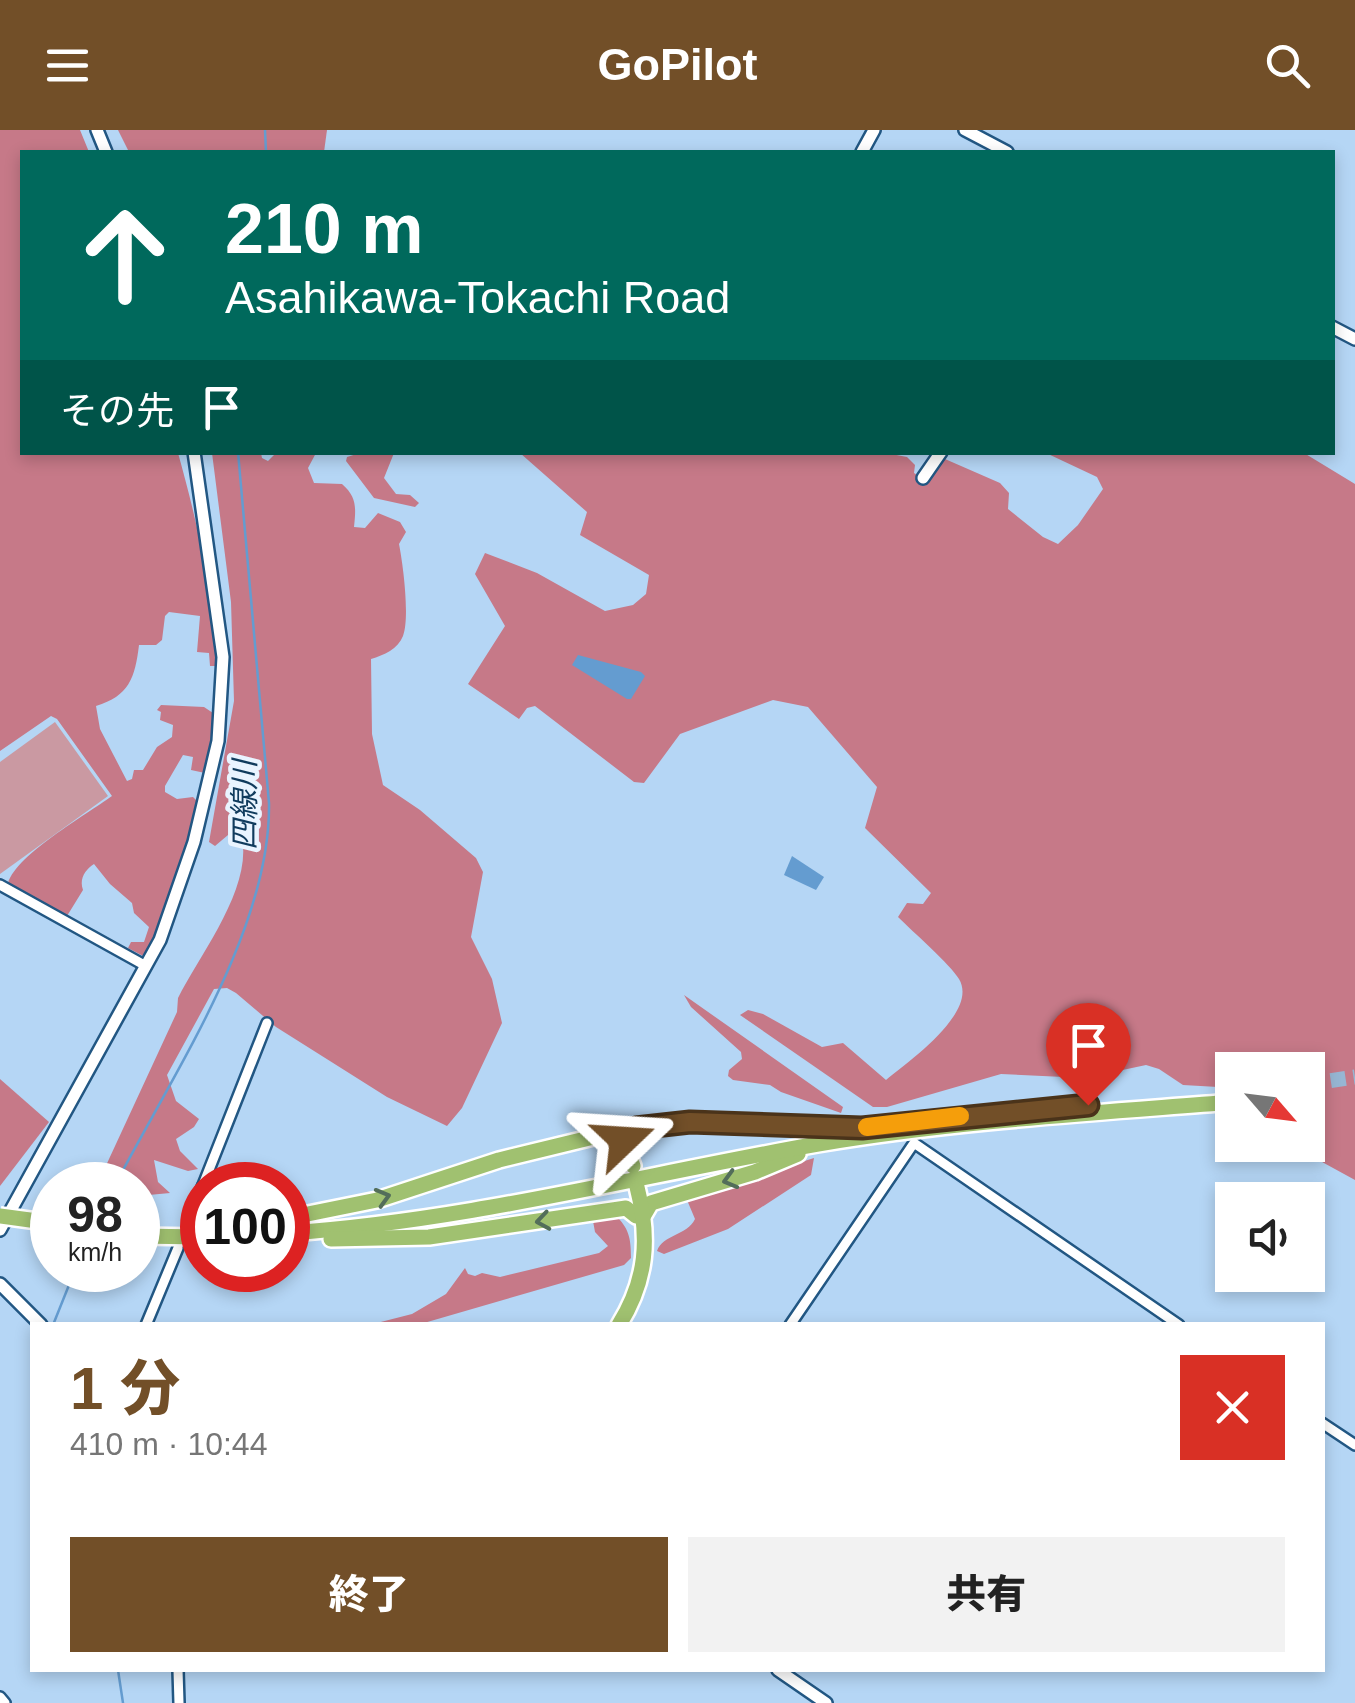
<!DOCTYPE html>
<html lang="ja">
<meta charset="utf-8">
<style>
:root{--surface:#fff;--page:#f2f2f2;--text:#222;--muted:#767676;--accent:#724f28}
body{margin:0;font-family:Arial,"Noto Sans JP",sans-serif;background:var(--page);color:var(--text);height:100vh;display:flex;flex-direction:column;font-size:38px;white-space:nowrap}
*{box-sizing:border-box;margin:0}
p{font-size:32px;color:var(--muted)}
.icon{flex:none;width:55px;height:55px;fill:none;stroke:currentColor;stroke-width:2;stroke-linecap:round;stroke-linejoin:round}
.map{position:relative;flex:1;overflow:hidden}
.drawer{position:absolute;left:30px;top:1192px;width:1295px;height:350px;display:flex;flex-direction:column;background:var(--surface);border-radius:0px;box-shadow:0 5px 15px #0003}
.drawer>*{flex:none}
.banner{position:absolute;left:20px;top:20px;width:1315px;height:305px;border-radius:0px;box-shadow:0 5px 15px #0003;background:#00695c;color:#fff;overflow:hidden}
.needle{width:65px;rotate:118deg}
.tools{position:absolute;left:1215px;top:922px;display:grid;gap:20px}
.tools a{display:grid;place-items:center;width:110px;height:110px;border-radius:0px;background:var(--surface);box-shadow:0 5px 15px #0003;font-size:50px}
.speed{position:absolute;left:30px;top:1032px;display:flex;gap:20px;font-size:50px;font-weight:700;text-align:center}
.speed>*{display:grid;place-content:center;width:130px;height:130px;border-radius:50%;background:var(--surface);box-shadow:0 5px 15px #0003;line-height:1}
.speed small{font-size:25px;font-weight:400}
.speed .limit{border:15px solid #d22;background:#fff;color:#111}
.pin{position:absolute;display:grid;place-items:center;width:85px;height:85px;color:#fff;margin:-102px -42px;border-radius:50% 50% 50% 0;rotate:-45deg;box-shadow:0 0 10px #0007}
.pin .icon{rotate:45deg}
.me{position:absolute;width:110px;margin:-55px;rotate:70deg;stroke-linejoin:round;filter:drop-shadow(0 0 8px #0008)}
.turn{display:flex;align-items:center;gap:35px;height:210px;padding:0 40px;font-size:45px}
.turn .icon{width:130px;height:130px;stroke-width:2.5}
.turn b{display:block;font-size:70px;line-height:85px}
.then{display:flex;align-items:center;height:95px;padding:0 40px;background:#0003;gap:20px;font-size:38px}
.round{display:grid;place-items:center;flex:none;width:105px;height:105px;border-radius:0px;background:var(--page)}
.headline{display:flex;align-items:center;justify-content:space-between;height:170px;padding:0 40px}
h1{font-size:60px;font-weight:800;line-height:75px;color:var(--accent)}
.action{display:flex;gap:20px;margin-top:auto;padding:20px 40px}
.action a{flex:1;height:115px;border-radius:0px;background:var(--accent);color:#fff;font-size:40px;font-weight:800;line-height:115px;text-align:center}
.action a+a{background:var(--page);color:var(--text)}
header{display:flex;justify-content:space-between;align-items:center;height:130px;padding:0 40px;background:var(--accent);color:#fff;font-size:45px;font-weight:800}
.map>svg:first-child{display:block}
.green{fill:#ca99a2}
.forest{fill:#c67988}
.water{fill:#649cd0}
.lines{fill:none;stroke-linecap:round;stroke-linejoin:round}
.stream{stroke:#649cd0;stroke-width:2.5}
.highway-tunnel{stroke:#97b6d3;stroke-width:15;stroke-dasharray:15 8;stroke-linecap:butt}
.street-casing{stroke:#225783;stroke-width:14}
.secondary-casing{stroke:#225783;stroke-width:16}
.highway-casing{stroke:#fff;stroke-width:20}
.street{stroke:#fff;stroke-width:9}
.secondary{stroke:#fff;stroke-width:11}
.highway{stroke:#a0c170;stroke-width:15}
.highway-bridge-casing{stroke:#fff;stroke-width:20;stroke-linecap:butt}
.highway-bridge{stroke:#a0c170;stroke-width:15}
.oneway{stroke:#536e5a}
.route-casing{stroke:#4a331a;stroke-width:25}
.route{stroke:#724f28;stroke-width:18}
.slow{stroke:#f59e0b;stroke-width:18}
.labels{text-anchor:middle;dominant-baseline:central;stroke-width:9;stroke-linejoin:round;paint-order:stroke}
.water-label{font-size:30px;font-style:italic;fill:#103b5d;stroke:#e9f4ff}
</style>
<header><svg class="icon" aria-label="menu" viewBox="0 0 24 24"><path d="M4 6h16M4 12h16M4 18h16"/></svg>GoPilot<svg class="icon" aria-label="search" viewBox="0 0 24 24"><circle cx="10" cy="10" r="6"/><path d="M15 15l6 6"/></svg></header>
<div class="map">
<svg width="1355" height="1573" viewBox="0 0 1355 1573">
<rect width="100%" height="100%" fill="#b5d6f5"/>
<path class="green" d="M 55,592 L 108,666 L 0,744 L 0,632 Z"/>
<g class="forest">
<path d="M 0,0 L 80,0 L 89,22 L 22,22 L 22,322 L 178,323 C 197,391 214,465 216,536 L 210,536 L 209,523 L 197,522 L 200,486 L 169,482 L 165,486 L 162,510 L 156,515 L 139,515 C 135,548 129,566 96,576 L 100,599 L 127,651 L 132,649 L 134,640 L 143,640 L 157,617 L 172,607 L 173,595 L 160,590 L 161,582 L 157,580 L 161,575 L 204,577 L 216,585 L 216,602 L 205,643 L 191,640 L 193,627 L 183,625 L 165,656 L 165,662 L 177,669 L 193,667 L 197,671 C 184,725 171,778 145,827 L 128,818 L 131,812 L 144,812 L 149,797 L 134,783 L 132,773 L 110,754 L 94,734 C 85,740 79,749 83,760 L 67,786 L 8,753 C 17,724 86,685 112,666 L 57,589 L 51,586 L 0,621 Z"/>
<path d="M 118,0 L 327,0 L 324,22 L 129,22 Z"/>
<path d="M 363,322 L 394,323 L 384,348 L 396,364 L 410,365 L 419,373 L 415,377 L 374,368 L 346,331 L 347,327 Z"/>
<path d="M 212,323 L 261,323 L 262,328 L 268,331 L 276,323 L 316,323 L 308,338 L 314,353 L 342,354 C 357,367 356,378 354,397 L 365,398 L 378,383 L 400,392 L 406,402 L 399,414 C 403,434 410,487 403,506 C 398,519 384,525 371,529 L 372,604 L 383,655 L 420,680 L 476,728 L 483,742 L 471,807 L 492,849 L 502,893 L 462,978 L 447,996 L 387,967 L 276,897 L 236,863 L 227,858 L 214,859 L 167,945 L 176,971 L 199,989 L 194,997 L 176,1009 L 180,1021 L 198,1039 L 188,1041 L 154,1030 L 158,1052 L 170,1063 L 138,1066 L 138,1055 L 97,1055 L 177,882 L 178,868 C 200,824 252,759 242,708 L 228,705 L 215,716 L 209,712 L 234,571 L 231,472 Z"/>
<path d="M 520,323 L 886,323 L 907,327 L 915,335 L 914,343 L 928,352 L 945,329 L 1000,353 L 1009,363 L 1008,379 L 1043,407 L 1058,414 L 1078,395 L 1103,359 L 1097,347 L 1046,323 L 1304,323 L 1355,354 L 1355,1050 L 1291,1015 L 1308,1015 L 1308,940 L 1232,940 L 1232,945 L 1226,947 L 1218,957 L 1183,955 L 1159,939 L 1146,935 L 1085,948 L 1001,944 L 887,977 L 873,977 L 740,885 L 748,880 L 763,884 L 822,917 L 843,913 L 886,950 C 908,932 979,882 959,849 C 951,835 912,801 898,787 L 907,773 L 923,774 L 931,763 L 865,698 L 877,657 L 808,577 L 773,570 L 680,604 L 644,653 L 634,652 L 535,576 L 527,578 L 519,589 L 468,554 L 505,496 L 475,444 L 485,423 L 537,443 L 605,481 L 633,475 L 646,464 L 649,445 L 580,405 L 587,382 Z"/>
<path d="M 684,865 L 843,977 L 841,983 L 781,962 L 770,955 L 733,950 L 728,946 L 729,940 L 742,929 L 741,922 L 691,877 Z"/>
<path d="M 0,949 L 49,992 L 0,1056 Z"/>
<path d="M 814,1028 L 811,1045 L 728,1099 L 664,1124 L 657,1121 C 663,1104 687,1106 695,1089 L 687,1070 L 692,1067 Z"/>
<path d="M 615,1085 C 629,1098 631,1108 631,1128 L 624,1135 L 417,1195 L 369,1195 L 412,1184 L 446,1164 L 465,1138 L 468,1144 L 475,1146 L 482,1143 L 500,1147 L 599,1123 L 608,1116 L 595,1102 L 593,1091 Z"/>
</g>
<g class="water">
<path d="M 578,525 L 641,542 L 645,546 L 631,569 L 627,569 L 572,535 Z"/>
<path d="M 792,726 L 824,747 L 816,760 L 784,745 Z"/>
</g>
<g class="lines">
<g class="stream">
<path d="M 265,0 L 266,22"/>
<path d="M 115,1055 C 173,944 271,799 269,673 L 238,322"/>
<path d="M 53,1195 L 75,1140"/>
<path d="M 118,1540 L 123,1573"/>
</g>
<path class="highway-tunnel" d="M 1308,954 L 1355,947"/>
<g class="street-casing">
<g id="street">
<path d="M 0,755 L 146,836"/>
<path d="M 203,1055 L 267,893"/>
<path d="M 189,1091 L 202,1057"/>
<path d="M 146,1195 L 178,1118"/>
<path d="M 790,1195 L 914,1013 L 1179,1195"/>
<path d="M 1322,1293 L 1355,1315"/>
<path d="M 178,1540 L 179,1573"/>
<path d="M 0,1567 L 5,1573"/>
</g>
</g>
<g class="secondary-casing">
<g id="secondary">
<path d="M 97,0 L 106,22"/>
<path d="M 965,0 L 1007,22"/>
<path d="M 862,22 L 874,0"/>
<path d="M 1332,197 L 1355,209"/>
<path d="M 923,348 L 941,322"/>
<path d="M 0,1100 L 160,810 L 194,712 L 218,611 L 223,527 L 194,322"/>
<path d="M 0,1154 L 41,1195"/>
<path d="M 778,1540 L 826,1573"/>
</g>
</g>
<g class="highway-casing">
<g id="highway">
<path d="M 625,1019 L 624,1011 L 637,998 L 690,992 L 862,998"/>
<path d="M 644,1085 L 651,1073 L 755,1042 L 798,1024"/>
<path d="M 288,1088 L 377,1070 L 499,1030 L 610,1003 L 624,1011 L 633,1036"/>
<path d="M 288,1103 C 467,1091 641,1045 818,1014 C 955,991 1094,983 1232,972"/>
<path d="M 138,1106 L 202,1107"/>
<path d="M 331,1109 L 429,1107 L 626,1078 L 636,1086"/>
<path d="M 619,1195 C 647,1150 650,1108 637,1057"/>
</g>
</g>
<use href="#street" class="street"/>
<use href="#secondary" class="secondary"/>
<use href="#highway" class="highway"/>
<g class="highway-bridge-casing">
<path id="highway-bridge" d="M 0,1086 L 52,1093"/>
</g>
<use href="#highway-bridge" class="highway-bridge"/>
</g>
<defs><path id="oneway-chevron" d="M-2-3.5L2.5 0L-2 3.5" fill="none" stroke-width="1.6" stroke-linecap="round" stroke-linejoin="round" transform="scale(2.5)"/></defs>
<g class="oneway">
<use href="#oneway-chevron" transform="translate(730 1050) rotate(164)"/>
<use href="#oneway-chevron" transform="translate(383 1067) rotate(-16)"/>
<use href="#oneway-chevron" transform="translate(543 1091) rotate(171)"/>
</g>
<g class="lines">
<g class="route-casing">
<path id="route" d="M 624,1010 L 636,998 L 690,992 L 862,998 L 1088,975"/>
</g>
<use href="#route" class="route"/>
<path class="slow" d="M 867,997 L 960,986"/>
</g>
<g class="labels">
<g class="water-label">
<text transform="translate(244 675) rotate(-90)">四線川</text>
</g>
</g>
</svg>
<div class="tools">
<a><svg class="needle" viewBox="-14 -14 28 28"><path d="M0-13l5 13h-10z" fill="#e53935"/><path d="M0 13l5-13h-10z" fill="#767676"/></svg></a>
<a><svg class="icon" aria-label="sound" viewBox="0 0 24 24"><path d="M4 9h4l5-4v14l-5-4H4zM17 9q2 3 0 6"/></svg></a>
</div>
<div class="speed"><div>98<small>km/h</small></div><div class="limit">100</div></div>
<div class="pin" style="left:1088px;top:975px;background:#d93025"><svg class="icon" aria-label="arrive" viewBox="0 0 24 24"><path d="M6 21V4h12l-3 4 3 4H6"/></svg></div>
<svg class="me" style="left:624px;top:1010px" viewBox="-20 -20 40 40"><path d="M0-17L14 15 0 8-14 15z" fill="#724f28" stroke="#fff" stroke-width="4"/></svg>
<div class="banner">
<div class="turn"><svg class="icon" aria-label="ahead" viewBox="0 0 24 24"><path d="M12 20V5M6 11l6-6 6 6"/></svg><div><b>210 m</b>Asahikawa-Tokachi Road</div></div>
<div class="then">その先<svg class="icon" aria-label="arrive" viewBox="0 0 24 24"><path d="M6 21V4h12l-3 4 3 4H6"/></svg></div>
</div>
<section class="drawer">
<div class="headline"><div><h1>1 分</h1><p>410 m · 10:44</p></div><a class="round" style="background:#d93025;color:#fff"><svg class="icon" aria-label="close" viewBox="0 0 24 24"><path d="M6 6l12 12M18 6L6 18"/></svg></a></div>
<div class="action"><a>終了</a><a>共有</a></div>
</section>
</div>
